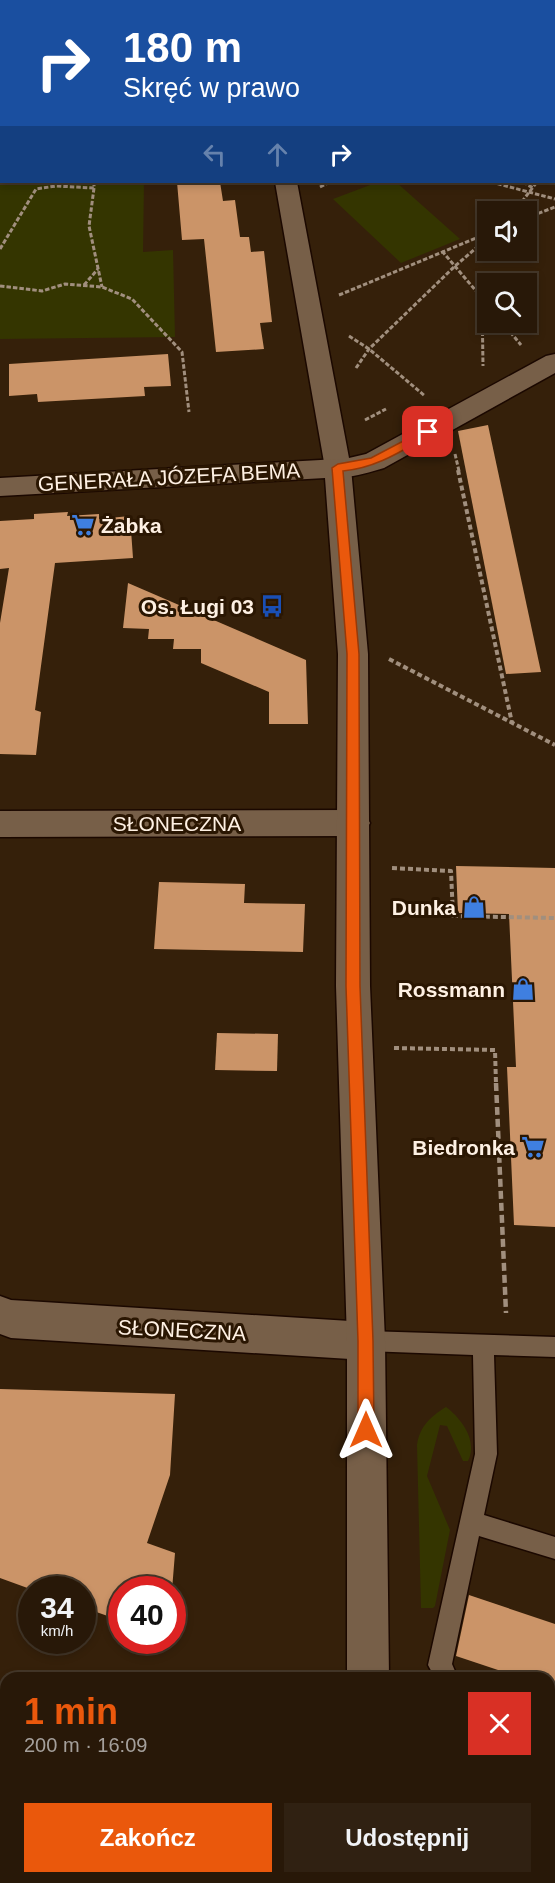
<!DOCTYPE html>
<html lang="pl">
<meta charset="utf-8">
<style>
:root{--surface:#281808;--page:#302112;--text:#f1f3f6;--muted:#a5a09c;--line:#443729;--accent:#ea580c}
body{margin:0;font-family:Arial,sans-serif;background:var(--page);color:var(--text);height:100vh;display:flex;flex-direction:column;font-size:22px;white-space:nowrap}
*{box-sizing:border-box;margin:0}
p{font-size:20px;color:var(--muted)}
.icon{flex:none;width:33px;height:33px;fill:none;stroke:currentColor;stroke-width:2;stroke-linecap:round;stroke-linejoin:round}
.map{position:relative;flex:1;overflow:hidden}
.sheet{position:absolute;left:0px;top:1672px;width:555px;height:212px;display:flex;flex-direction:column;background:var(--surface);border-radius:18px 18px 0 0;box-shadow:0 3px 9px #0003,0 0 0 2px var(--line)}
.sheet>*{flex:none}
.hud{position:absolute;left:0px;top:0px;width:555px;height:183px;box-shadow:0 3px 9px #0003,0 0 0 2px var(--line);background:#1a4fa0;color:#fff;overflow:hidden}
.controls{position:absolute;left:477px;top:201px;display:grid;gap:12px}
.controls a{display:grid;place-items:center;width:60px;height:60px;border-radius:0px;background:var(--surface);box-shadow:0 3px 9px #0003,0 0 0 2px var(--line);font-size:30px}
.speed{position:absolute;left:18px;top:1576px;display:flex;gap:12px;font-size:30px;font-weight:700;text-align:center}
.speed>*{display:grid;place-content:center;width:78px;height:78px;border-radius:50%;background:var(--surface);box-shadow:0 3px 9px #0003,0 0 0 2px var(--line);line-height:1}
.speed small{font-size:15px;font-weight:400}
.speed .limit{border:9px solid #d22;background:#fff;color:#111}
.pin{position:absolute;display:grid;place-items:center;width:51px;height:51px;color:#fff;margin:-26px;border-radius:12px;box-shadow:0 3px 9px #0006}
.me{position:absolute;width:66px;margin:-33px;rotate:0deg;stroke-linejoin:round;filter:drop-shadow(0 0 4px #0008)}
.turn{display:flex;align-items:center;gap:21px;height:126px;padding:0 24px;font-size:27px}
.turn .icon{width:78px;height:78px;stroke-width:2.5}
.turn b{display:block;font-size:42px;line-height:51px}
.lanes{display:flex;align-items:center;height:57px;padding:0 24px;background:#0003;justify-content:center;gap:30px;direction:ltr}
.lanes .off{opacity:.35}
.round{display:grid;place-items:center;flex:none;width:63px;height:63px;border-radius:0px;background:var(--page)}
.headline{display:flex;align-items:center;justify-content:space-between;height:102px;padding:0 24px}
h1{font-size:36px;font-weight:600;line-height:45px;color:var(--accent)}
.button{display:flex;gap:12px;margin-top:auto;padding:12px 24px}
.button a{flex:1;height:69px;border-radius:0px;background:var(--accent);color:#fff;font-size:24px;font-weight:600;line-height:69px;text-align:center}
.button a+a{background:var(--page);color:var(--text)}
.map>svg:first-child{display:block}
.green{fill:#343500}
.forest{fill:#4e5004}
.building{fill:#cb9468}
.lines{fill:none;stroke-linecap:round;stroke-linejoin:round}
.service-casing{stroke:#1b0800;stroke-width:3}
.minor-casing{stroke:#1b0800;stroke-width:3}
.tertiary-casing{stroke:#1b0800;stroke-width:3}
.secondary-casing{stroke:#1b0800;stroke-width:3}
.path-far2{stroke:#a18f7e;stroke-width:3;stroke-dasharray:4.5 2;stroke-linecap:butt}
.path-far1{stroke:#a18f7e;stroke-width:4;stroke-dasharray:5 3;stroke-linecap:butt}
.path{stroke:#a18f7e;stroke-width:4.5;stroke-dasharray:8 4;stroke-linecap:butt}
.service{fill:#775f48;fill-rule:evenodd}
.minor{fill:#775f48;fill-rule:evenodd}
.tertiary{fill:#775f48;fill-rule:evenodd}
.secondary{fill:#775f48;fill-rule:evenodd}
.route{fill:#ea580c;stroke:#983908;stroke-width:1.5}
.labels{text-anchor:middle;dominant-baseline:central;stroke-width:6;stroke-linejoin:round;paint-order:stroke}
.street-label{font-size:21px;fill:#fef0e3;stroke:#2a1602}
.poi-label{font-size:21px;font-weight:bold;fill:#fef0e3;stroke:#2a1602;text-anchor:end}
</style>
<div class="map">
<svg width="555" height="1883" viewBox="0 0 555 1883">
<rect width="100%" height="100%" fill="#35200a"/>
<g class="green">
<path d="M 0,0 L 147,0 L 2,2 L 2,182 L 144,182 L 143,252 L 173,250 L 175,337 L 0,339 Z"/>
<path d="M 378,182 L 396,182 L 460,239 L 401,263 L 333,199 Z"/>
<path d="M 446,1407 C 462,1419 478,1441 468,1461 L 463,1461 L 447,1426 L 440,1425 L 427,1476 L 450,1530 L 435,1606 L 433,1608 L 421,1608 L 417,1445 C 420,1426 430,1417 446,1407 Z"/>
</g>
<path class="forest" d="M 0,1855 L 6,1856 L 6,1878 L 76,1878 L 93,1883 L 0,1883 Z"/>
<g class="building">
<path d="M 177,182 L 220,182 L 223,201 L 235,200 L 240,237 L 249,237 L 251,252 L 264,251 L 272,322 L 260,323 L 264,349 L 216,352 L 204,239 L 182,240 Z"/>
<path d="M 168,354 L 171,386 L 144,387 L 145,396 L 38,402 L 37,394 L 9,396 L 9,364 Z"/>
<path d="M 488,425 L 541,672 L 506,674 L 458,431 Z"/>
<path d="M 68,512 L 67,516 L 99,514 L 99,519 L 130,516 L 133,558 L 55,563 L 35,710 L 41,712 L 36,755 L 0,754 L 0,623 L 9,568 L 0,569 L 0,521 L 34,519 L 34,514 Z"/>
<path d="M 128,583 L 306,660 L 308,724 L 269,724 L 269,692 L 201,663 L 201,649 L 173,649 L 174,639 L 148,639 L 149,629 L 123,628 Z"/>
<path d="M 456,866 L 555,868 L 555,1227 L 514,1225 L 507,1067 L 516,1067 L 509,914 L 458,913 Z"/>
<path d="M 159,882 L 245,884 L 244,903 L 305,904 L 303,952 L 154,949 Z"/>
<path d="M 217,1033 L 278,1034 L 277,1071 L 215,1070 Z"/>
<path d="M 0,1389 L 175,1394 L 170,1475 L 147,1543 L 175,1553 L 172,1590 L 122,1590 L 122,1621 L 82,1607 L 82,1590 L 33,1590 L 0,1578 Z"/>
<path d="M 469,1595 L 555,1624 L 555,1690 L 549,1688 L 549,1678 L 522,1678 L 456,1656 Z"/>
</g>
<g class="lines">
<g class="service-casing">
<g id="service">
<path d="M 366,1331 L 555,1337 L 555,1357 L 494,1355 L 497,1454 L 484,1515 L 555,1537 L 555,1559 L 479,1536 L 452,1664 L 458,1678 L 435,1678 L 428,1665 L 475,1454 L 473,1355 L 366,1351 L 359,1348 L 356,1341 L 359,1334 Z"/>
<path d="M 549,1728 L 555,1731 L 555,1755 L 549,1752 Z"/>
</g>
</g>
<g class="minor-casing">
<g id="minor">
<rect x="251" y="0" width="20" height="2"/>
<path d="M 417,0 L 439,0 L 416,2 Z"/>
<path d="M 275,182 L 297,182 L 349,458 L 366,454 L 546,356 L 555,354 L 555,373 L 384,468 C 366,473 348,480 329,475 L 325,468 Z"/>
<path d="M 354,810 L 365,814 L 370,823 L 365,832 L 354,836 L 0,837 L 0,811 Z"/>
<path d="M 0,1296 L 11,1300 L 366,1322 L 380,1328 L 385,1341 L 380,1354 L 366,1360 L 11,1338 L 0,1334 Z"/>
</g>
</g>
<g class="tertiary-casing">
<path id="tertiary" d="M 338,459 L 347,461 L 351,468 L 368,654 L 370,986 L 385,1341 L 389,1678 L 347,1678 L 347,1341 L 336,986 L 338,654 L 325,478 L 0,496 L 0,478 Z"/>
</g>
<g class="secondary-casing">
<g id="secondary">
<path d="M 0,1682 L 6,1685 L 6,1729 L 0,1726 Z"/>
<path d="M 439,1878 L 498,1878 L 500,1883 L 441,1883 Z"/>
</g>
</g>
<g class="path-far2">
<path d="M 24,2 L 29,0"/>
<path d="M 471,2 L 475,0"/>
<path d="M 0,109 L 2,107"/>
<path d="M 491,182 L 555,199"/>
<path d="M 523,182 L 533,188"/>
<path d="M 320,187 L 330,182"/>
<path d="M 94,188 L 89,226 L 102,287"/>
<path d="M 514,212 L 537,182"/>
<path d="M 526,218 L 555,207"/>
<path d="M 0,249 L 36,189 L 56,186 L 94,188 L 94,182"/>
<path d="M 442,251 L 488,305"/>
<path d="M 84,285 L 98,269"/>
<path d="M 0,286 L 42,291 L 65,284 L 102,287 L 132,299 L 182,352 L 189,412"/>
<path d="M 339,295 L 488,233"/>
<path d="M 482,299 L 483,366"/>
<path d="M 502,322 L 521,345"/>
<path d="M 349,336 L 369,349 L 425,396"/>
<path d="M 356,368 L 369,349 L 455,266 L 488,238"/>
<path d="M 365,420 L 386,409"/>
<path d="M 455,454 L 459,471"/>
</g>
<g class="path-far1">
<path d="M 458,470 L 512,723"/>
<path d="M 389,659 L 555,745"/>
<path d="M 392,868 L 451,871 L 453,916 L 555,918"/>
<path d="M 394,1048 L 495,1050 L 496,1084"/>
</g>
<g class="path">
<path d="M 496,1083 L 506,1313"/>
<path d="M 0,1829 L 6,1831"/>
<path d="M 173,1878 L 191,1883"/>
</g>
<use href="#service" class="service"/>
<use href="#minor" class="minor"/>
<use href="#tertiary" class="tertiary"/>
<use href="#secondary" class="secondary"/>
</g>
<path class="route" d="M 428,428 L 432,429 L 432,434 C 403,450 377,468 343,471 L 359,654 L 360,986 L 373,1341 L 374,1430 L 372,1436 L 366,1438 L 360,1436 L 358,1430 L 358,1341 L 346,986 L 347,654 L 332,468 L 338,464 L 371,458 Z"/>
<defs>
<g id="supermarket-bare" transform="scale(1.8)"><path d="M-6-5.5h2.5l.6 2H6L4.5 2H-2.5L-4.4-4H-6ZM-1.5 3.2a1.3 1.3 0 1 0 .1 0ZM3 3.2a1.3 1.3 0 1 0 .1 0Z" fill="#3f7fe0" stroke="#2a1602" stroke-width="2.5" paint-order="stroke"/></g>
<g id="bus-bare" transform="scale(1.8)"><path d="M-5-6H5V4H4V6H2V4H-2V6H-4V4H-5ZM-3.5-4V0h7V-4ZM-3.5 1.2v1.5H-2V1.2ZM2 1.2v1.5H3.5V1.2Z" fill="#1a4fb4" stroke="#2a1602" stroke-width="2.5" paint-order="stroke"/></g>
<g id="shop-bare" transform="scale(1.8)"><path d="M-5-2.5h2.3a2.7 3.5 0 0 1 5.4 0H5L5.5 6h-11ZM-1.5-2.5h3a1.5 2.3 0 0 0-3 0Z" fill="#3f7fe0" stroke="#2a1602" stroke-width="2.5" paint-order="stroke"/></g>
</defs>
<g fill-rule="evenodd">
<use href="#supermarket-bare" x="83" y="525"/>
<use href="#bus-bare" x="272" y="606"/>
<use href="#shop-bare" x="474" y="907"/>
<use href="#shop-bare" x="523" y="989"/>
<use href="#supermarket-bare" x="533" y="1147"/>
</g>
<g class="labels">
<g class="street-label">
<text transform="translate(169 477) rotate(-3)">GENERAŁA JÓZEFA BEMA</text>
<text x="177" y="823">SŁONECZNA</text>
<text transform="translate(182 1330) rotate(3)">SŁONECZNA</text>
</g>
<g class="poi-label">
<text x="101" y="525" text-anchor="start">Żabka</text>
<text x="254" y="606">Os. Ługi 03</text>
<text x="456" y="907">Dunka</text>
<text x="505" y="989">Rossmann</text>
<text x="515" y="1147">Biedronka</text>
</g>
</g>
</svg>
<div class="controls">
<a><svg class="icon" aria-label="sound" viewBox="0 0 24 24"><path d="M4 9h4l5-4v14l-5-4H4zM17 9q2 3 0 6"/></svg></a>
<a><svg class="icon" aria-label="search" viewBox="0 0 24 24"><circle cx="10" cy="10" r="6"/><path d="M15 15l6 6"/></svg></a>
</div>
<div class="speed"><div>34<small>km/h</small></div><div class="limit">40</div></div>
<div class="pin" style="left:428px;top:432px;background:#d93025"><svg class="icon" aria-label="arrive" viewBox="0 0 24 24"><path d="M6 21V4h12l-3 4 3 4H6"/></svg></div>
<svg class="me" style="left:366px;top:1430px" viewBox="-20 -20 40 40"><path d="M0-17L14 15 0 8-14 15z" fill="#ea580c" stroke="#fff" stroke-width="4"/></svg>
<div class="hud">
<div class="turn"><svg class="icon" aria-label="right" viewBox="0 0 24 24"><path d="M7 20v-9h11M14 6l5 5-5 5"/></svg><div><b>180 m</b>Skręć w prawo</div></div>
<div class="lanes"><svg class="icon off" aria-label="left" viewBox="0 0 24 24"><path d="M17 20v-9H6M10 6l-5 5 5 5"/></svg><svg class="icon off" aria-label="ahead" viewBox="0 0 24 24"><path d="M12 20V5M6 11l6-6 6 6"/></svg><svg class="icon" aria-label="right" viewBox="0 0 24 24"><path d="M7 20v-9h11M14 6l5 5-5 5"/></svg></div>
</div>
<section class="sheet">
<div class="headline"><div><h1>1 min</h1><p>200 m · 16:09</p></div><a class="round" style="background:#d93025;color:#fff"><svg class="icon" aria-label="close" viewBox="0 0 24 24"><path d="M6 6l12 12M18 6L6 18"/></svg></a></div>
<div class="button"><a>Zakończ</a><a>Udostępnij</a></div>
</section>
</div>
